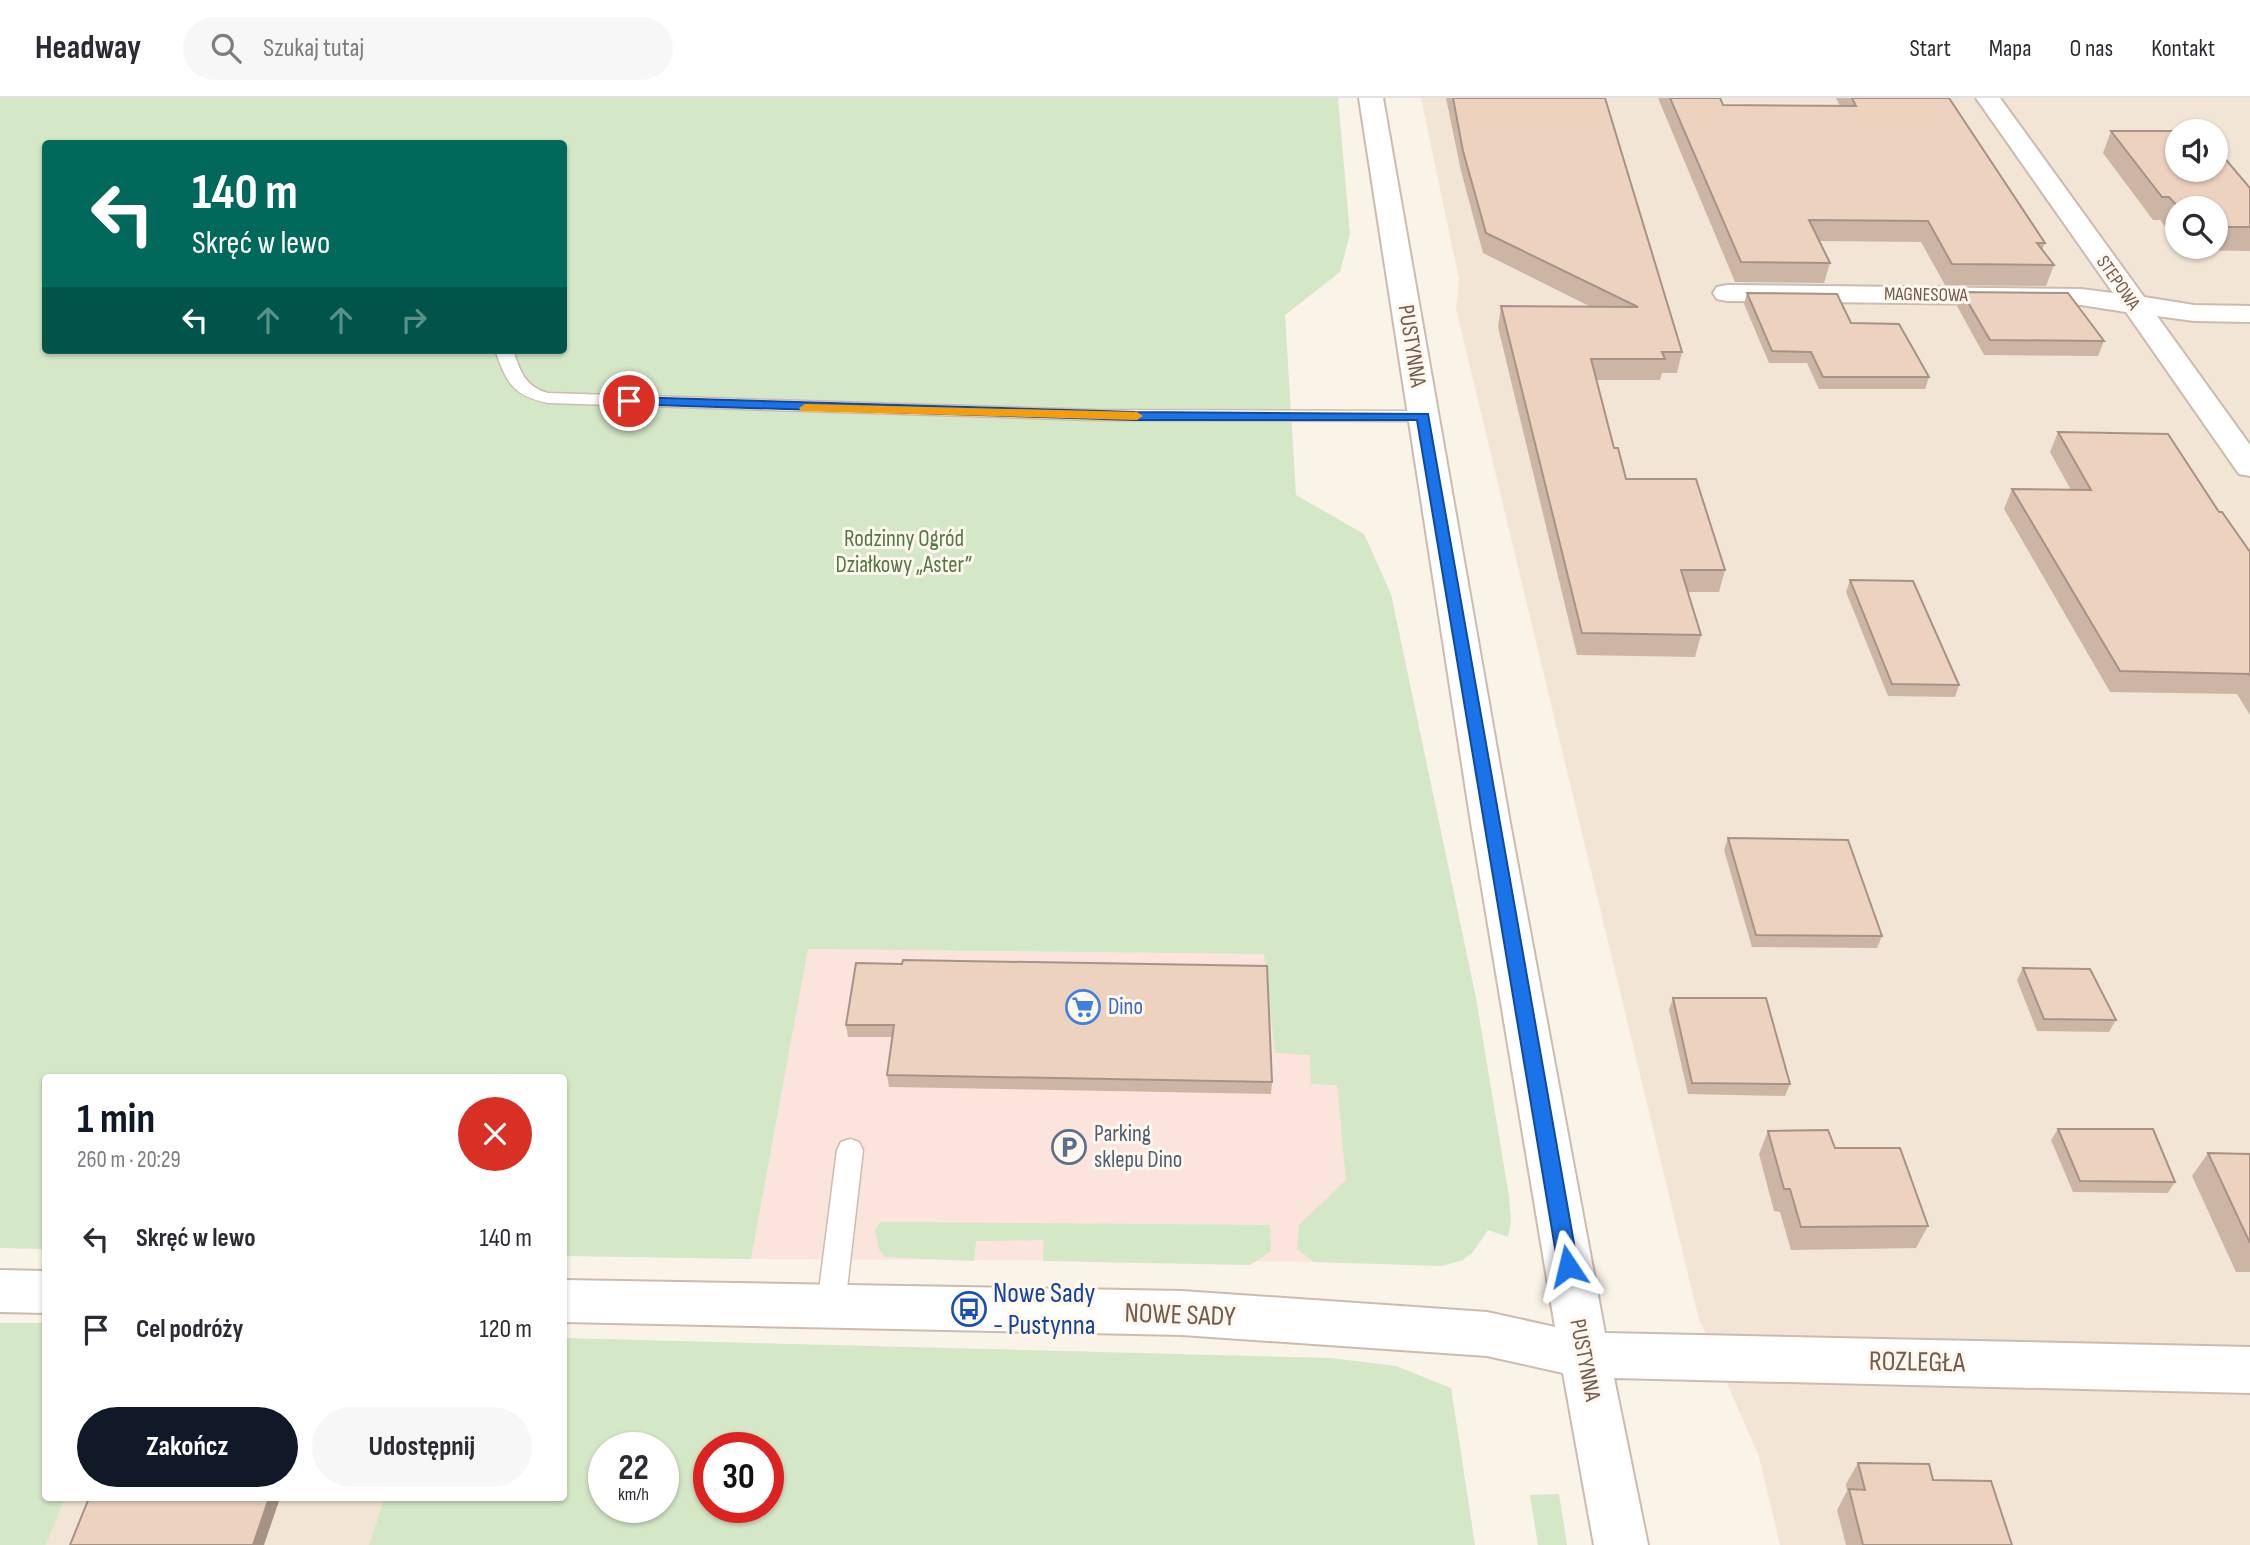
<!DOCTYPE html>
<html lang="pl">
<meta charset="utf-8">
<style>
:root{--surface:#fff;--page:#f7f7f7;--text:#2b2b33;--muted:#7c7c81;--line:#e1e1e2;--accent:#111827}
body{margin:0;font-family:"Sofia Sans Condensed",sans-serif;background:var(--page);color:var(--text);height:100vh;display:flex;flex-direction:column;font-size:26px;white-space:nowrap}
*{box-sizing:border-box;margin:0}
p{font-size:23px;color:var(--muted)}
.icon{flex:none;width:38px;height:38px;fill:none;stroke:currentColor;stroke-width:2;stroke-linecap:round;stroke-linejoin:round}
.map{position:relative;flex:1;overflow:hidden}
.drawer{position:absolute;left:42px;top:976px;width:525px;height:427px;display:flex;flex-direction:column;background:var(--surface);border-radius:7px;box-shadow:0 2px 5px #0004}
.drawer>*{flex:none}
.guide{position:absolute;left:42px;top:42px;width:525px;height:214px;border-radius:7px;box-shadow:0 2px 5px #0004;background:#00695c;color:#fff;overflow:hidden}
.controls{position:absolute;left:2165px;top:21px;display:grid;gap:14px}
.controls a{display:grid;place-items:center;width:63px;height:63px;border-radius:50%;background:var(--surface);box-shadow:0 2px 5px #0004;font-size:35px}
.speed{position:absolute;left:588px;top:1334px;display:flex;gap:14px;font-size:35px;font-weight:700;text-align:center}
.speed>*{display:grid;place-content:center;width:91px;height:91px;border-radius:50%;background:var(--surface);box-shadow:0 2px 5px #0004;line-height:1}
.speed small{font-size:18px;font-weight:400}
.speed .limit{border:10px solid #d22;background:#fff;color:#111}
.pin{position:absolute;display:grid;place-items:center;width:60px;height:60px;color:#fff;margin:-30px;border:4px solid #fff;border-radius:50%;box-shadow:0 2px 7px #0007}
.me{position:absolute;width:77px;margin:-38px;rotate:350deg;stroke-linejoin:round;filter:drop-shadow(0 0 5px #0008)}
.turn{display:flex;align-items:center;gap:24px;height:147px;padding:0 35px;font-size:32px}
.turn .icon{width:91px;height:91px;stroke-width:2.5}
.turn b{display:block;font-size:49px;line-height:60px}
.lanes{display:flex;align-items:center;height:66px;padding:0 35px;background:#0003;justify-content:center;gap:35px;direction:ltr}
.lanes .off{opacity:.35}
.round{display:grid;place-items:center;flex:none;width:74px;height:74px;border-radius:37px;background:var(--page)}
.summary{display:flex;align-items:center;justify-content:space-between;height:119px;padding:0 35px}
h1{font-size:42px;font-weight:700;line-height:52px;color:var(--accent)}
.primary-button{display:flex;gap:14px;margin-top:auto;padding:14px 35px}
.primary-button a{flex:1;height:80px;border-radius:42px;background:var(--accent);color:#fff;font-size:28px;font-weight:700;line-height:80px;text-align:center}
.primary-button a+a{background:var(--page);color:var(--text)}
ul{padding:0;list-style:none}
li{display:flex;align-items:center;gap:21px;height:91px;padding:0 35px}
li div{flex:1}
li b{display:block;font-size:26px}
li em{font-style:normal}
header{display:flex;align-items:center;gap:42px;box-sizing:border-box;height:98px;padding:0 35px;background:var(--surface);border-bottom:2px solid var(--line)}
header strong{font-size:33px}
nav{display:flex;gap:38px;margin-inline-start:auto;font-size:24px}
.search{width:490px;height:63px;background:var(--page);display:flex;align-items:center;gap:18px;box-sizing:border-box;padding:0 24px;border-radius:38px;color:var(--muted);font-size:26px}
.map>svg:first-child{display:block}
.residential{fill:#f2e5d6;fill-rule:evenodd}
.commercial{fill:#fae4db}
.green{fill:#d4e7c6;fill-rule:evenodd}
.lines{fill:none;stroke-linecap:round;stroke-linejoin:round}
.lane-casing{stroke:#ccbbae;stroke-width:3}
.street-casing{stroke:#ccbbae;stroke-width:4}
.lane{fill:#fff;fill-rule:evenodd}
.street{fill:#fff;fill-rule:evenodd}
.wall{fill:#cdb5a5}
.shaded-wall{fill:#a79386}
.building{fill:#eed2c0;stroke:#a79386;stroke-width:2}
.route{fill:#1a73e8;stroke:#114b97;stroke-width:2}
.slow{fill:#f59e0b}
.labels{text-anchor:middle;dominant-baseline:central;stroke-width:6;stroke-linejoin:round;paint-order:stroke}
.far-street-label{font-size:19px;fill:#725a4d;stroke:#fef7ed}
.street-label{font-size:23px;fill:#725a4d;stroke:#fef7ed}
.park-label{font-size:23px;fill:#547746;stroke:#fef7ed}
.shop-label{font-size:23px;fill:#366cbe;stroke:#fef7ed;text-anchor:start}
.service-label{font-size:23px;fill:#4e5e75;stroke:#fef7ed;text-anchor:start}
.near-transit-label{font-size:28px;fill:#164399;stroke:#fef7ed;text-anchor:start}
.near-street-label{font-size:28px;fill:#725a4d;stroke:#fef7ed}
</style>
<header>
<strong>Headway</strong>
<div class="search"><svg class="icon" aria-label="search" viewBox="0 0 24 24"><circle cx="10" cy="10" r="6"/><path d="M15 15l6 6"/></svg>Szukaj tutaj</div>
<nav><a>Start</a><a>Mapa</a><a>O nas</a><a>Kontakt</a></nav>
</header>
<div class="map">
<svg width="2250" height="1447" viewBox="0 0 2250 1447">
<rect width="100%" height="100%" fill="#faf3e7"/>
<g class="residential">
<path d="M 1421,0 L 2250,0 L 2250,1447 L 1780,1447 L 1759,1359 L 1698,1218 L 1456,211 L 1459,181 ZM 2177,33 L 2216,33 L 2216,72 L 2177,72 ZM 2177,110 L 2216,110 L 2216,149 L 2177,149 Z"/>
<path d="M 65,1400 L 384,1400 L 369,1447 L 46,1447 Z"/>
</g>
<path class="commercial" d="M 808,851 L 1352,857 L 1378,1164 L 751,1161 Z"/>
<g class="green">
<path d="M 0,0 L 1338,0 L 1350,136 L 1340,174 L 1285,217 L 1296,397 L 1364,436 L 1391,496 L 1476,900 L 1509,1099 L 1511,1124 L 1508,1139 L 1488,1132 L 1473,1154 L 1463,1162 L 1442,1168 L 1314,1164 L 1297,1151 L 1299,1127 L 1346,1082 L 1337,987 L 1311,986 L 1310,957 L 1275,955 L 1264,856 L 808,851 L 751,1161 L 564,1158 L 564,980 L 46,980 L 45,1151 L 0,1150 ZM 46,46 L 564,46 L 564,252 L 46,252 Z"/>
<path d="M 881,1124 L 1270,1127 L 1271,1153 L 1250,1167 L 1043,1163 L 1044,1142 L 976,1143 L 974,1163 L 885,1159 L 879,1151 L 875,1132 Z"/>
<path d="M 0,1225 L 45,1225 L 46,1400 L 65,1400 L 46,1447 L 0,1447 Z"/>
<path d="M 564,1240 L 1331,1260 L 1396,1268 L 1451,1290 L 1475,1447 L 369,1447 L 384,1400 L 564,1400 ZM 604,1349 L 663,1349 L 663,1409 L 604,1409 ZM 709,1349 L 768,1349 L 768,1409 L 709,1409 Z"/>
<path d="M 1559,1396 L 1567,1447 L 1538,1447 L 1530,1397 Z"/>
</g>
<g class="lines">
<g class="lane-casing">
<g id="lane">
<path d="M 495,252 L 513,252 C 520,273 525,289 548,295 L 1095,312 L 1423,313 L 1432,318 L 1423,323 L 1095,322 L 548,305 C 512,297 507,285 495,252 Z"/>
<path d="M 850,1041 L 859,1044 L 863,1052 L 845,1208 L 841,1217 L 831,1221 L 821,1217 L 817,1208 L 837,1052 L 841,1044 Z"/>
</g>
</g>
<g class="street-casing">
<g id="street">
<path d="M 1359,0 L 1383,0 L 1510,725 L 1605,1235 L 2250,1249 L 2250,1295 L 1614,1280 L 1648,1447 L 1594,1447 L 1563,1275 L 1487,1258 L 1182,1237 L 564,1224 L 564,1182 L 1182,1193 L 1487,1214 L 1555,1229 L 1471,725 Z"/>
<path d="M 1976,0 L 2000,0 L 2144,199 L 2194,207 L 2250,208 L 2250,224 L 2194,223 L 2157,218 L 2250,347 L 2250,378 L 2239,376 L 2126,214 L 2081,207 L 1727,203 L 1717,201 L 1713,195 L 1717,189 L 1727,187 L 2081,191 L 2113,195 Z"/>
<path d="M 0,1172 L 46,1173 L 46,1215 L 0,1214 Z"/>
</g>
</g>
<use href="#lane" class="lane"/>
<use href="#street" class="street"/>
</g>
<g class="wall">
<path d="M 1446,0 L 1605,0 L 1682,254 L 1677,275 L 1662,275 L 1660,282 L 1596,282 L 1614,350 L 1626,381 L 1725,472 L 1719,494 L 1688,494 L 1701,537 L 1695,559 L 1577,557 L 1498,229 L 1501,208 L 1591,209 L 1483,155 L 1461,73 Z"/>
<path d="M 1658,0 L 1720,0 L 1723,7 L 1840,8 L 1836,0 L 1949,0 L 2045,145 L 2042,152 L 2054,167 L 2046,188 L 1945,187 L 1921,144 L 1819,143 L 1830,165 L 1824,185 L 1735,184 Z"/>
<path d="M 2111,33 L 2250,90 L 2250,153 L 2184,152 L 2181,149 L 2216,149 L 2216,110 L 2177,110 L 2177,143 L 2160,122 L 2153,122 L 2103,55 Z"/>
<path d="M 1962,194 L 2104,243 L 2098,258 L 1984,257 L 1957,208 Z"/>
<path d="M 1747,195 L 1851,225 L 1929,279 L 1925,291 L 1819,291 L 1807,265 L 1769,265 L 1744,206 Z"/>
<path d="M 2058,334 L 2219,414 L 2250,454 L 2250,617 L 2237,596 L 2110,594 L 2004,411 L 2012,391 L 2071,392 L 2050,354 Z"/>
<path d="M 1850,482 L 1959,587 L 1955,599 L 1888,598 L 1846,494 Z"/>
<path d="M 1728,740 L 1882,838 L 1877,850 L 1752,849 L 1724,752 Z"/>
<path d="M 856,865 L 1272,984 L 1271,996 L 889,989 L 887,977 L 893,939 L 848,939 L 846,927 Z"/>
<path d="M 2023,870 L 2116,922 L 2109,934 L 2037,933 L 2017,882 Z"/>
<path d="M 1673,900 L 1790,986 L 1785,998 L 1688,996 L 1669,912 Z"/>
<path d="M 2058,1031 L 2175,1084 L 2168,1095 L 2073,1094 L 2051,1042 Z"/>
<path d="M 1768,1033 L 1835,1050 L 1928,1128 L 1916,1150 L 1791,1152 L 1780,1114 L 1774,1113 L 1759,1056 Z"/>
<path d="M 2208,1055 L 2250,1056 L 2250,1174 L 2236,1174 L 2192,1078 Z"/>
<path d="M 1858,1365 L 1933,1382 L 2012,1447 L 1846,1447 L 1837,1412 L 1847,1393 L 1846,1386 Z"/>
</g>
<path class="shaded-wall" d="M 269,1400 L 277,1400 L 279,1403 L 264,1447 L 253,1447 Z"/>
<g class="building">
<path d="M 1453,0 L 1605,0 L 1682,254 L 1662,254 L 1665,261 L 1591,261 L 1614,350 L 1618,350 L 1626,381 L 1696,381 L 1725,472 L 1681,472 L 1701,537 L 1582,535 L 1501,208 L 1638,209 L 1486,135 L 1463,53 Z"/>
<path d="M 1670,0 L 1720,0 L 1723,7 L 1856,8 L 1852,0 L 1949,0 L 2045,145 L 2037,145 L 2054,167 L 1952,166 L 1928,123 L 1809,122 L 1830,165 L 1741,164 Z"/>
<path d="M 2111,33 L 2177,33 L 2177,72 L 2216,72 L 2216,50 L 2250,90 L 2250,129 L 2216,129 L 2216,110 L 2179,110 L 2169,99 L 2162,99 Z"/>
<path d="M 1962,194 L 2068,195 L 2104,243 L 1990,242 Z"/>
<path d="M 1747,195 L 1837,196 L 1851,225 L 1899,226 L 1929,279 L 1823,279 L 1811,254 L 1772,253 Z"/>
<path d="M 2058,334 L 2168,336 L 2219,414 L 2222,414 L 2250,454 L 2250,578 L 2249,576 L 2120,573 L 2012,391 L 2091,392 Z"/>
<path d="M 1850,482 L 1913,483 L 1959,587 L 1892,586 Z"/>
<path d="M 1728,740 L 1848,742 L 1882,838 L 1756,837 Z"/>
<path d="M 903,862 L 1267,868 L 1272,984 L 887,977 L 894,927 L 846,927 L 856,865 L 902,866 Z"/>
<path d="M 2023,870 L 2090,871 L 2116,922 L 2044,921 Z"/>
<path d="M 1673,900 L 1766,900 L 1790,986 L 1692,985 Z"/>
<path d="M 2058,1031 L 2153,1031 L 2175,1084 L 2080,1083 Z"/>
<path d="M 1828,1032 L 1835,1050 L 1900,1050 L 1928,1128 L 1801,1129 L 1790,1091 L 1784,1091 L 1768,1033 Z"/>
<path d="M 2208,1055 L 2250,1056 L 2250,1145 Z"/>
<path d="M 1858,1365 L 1929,1366 L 1933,1382 L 1991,1383 L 2012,1447 L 1863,1447 L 1849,1391 L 1865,1392 Z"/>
<path d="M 89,1400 L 269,1400 L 253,1447 L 70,1447 Z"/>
</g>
<path class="route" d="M 629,299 L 1135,314 L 1428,316 L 1578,1168 L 1575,1174 L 1568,1176 L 1561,1174 L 1558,1168 L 1417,322 L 1135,322 L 624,306 L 622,303 Z"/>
<path class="slow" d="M 805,306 L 1137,314 L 1143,318 L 1137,322 L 801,313 L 799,310 Z"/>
<defs>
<g id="supermarket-ring" transform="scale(1.75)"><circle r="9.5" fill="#fef7ed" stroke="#3f7fe0" stroke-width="1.5"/><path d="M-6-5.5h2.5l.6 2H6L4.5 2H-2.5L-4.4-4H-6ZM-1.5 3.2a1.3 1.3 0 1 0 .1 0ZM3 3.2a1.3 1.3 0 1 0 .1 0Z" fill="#3f7fe0"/></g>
<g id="parking-ring" transform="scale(1.75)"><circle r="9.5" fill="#fef7ed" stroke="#5c6f8a" stroke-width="1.5"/><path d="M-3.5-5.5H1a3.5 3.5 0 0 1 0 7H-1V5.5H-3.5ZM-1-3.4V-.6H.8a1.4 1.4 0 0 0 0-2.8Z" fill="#5c6f8a"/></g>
<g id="bus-ring" transform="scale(1.75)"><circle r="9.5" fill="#fef7ed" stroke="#1a4fb4" stroke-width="1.5"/><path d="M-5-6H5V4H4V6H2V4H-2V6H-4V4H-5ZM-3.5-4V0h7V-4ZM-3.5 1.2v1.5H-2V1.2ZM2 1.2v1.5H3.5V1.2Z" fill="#1a4fb4"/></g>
</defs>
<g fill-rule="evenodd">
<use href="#supermarket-ring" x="1083" y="909"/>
<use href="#parking-ring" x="1069" y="1049"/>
<use href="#bus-ring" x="969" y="1211"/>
</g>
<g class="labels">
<g class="far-street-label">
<text transform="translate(2118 185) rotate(55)">STEPOWA</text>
<text transform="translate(1926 197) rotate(1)">MAGNESOWA</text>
</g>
<g class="street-label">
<text transform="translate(1412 248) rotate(81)">PUSTYNNA</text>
<text transform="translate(1585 1262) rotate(79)">PUSTYNNA</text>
</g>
<g class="park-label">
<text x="904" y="441">Rodzinny Ogród<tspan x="904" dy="26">Działkowy „Aster”</tspan></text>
</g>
<g class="shop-label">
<text x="1108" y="909">Dino</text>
</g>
<g class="service-label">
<text x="1094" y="1036">Parking<tspan x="1094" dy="26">sklepu Dino</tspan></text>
</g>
<g class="near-transit-label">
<text x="993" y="1195">Nowe Sady<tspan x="993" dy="32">- Pustynna</tspan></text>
</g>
<g class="near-street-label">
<text transform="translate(1180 1217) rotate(2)">NOWE SADY</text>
<text transform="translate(1917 1264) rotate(1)">ROZLEGŁA</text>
</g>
</g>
</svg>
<div class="controls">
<a><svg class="icon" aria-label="sound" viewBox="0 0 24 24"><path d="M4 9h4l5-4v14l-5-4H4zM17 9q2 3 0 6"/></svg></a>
<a><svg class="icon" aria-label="search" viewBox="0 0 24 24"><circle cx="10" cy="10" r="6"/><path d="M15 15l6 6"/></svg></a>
</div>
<div class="speed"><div>22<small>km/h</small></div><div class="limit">30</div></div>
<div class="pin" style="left:629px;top:303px;background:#d93025"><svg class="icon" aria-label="arrive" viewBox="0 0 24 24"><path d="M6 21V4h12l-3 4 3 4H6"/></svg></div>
<svg class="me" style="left:1568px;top:1168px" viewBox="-20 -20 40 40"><path d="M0-17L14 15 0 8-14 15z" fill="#1a73e8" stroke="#fff" stroke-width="4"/></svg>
<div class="guide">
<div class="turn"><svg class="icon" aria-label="left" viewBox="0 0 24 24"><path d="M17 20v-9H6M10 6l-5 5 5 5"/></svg><div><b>140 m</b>Skręć w lewo</div></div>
<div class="lanes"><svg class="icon" aria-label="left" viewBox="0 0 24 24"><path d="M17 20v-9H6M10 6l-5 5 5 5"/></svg><svg class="icon off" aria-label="ahead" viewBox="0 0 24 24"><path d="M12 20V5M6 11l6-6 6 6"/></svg><svg class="icon off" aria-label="ahead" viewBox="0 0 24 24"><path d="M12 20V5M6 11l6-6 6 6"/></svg><svg class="icon off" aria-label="right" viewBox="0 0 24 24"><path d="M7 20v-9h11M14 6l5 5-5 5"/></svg></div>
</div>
<section class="drawer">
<div class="summary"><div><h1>1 min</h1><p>260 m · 20:29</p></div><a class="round" style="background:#d93025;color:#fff"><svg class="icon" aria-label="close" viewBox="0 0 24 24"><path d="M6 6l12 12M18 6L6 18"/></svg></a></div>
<ul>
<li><svg class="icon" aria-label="left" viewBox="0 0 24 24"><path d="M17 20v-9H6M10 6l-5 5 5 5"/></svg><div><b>Skręć w lewo</b></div><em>140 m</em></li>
<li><svg class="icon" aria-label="arrive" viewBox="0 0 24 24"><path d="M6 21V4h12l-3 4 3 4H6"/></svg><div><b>Cel podróży</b></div><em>120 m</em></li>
</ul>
<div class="primary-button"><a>Zakończ</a><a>Udostępnij</a></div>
</section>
</div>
